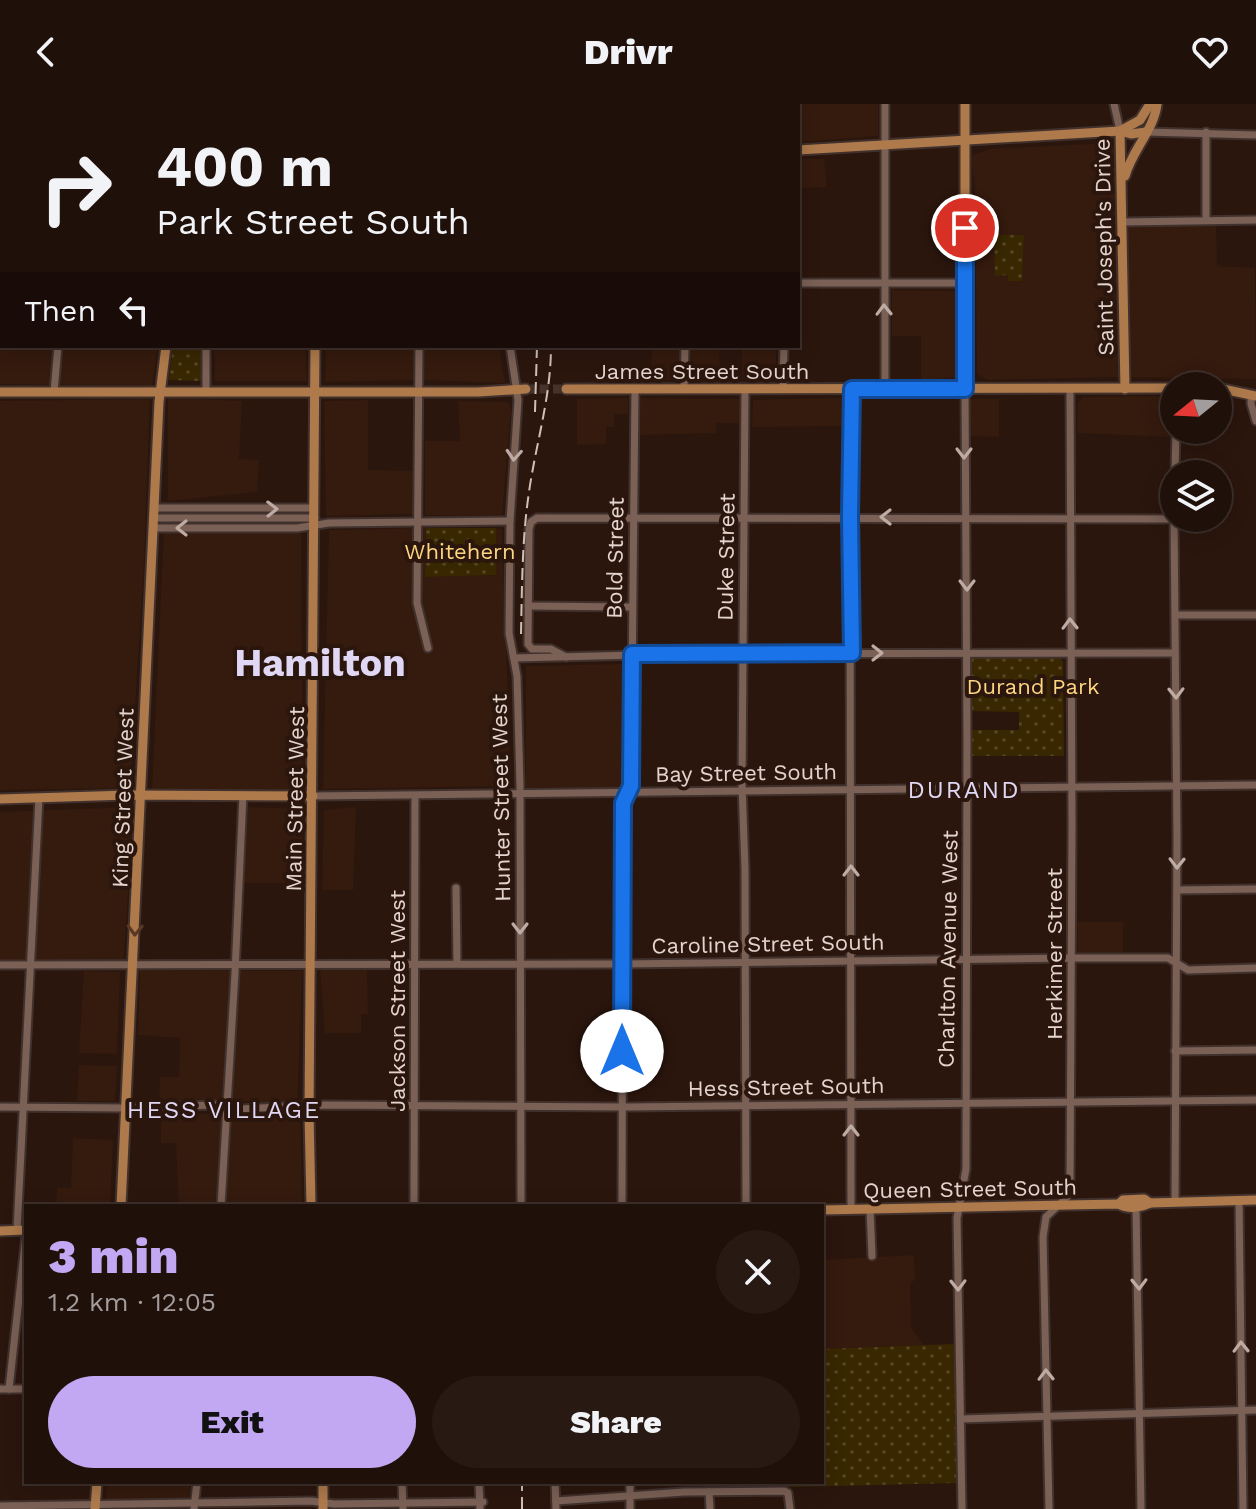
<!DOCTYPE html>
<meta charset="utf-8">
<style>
:root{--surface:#20100a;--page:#281913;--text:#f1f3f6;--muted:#a29d9c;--line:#3d302b;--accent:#c2a8f3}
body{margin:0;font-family:"Work Sans",sans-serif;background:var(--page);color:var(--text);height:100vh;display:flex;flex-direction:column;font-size:30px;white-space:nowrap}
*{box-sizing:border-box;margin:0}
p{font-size:26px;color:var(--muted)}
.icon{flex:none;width:44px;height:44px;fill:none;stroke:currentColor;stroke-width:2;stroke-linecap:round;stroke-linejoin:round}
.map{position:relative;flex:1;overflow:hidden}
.drawer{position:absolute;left:24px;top:1100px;width:800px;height:280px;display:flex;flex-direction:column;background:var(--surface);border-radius:0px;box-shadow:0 4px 20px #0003,0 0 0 2px var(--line)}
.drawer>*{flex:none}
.banner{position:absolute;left:0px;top:0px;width:800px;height:244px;box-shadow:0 4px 20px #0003,0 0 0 2px var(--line);background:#20100a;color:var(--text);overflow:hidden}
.needle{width:52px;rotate:252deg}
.tools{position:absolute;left:1160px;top:268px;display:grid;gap:16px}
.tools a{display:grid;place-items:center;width:72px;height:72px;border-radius:50%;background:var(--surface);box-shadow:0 4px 20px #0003,0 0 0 2px var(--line);font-size:40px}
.pin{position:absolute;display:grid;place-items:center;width:68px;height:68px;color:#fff;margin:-34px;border:4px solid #fff;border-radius:50%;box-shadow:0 2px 8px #0007}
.me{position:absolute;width:88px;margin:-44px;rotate:0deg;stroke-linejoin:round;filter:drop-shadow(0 0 6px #0008)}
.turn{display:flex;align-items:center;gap:28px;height:168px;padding:0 24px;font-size:36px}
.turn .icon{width:104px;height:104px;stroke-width:2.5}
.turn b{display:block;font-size:56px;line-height:68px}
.then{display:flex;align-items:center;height:76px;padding:0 24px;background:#0003;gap:16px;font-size:30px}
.round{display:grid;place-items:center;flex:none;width:84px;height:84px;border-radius:42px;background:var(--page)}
.overview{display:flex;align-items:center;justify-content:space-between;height:136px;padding:0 24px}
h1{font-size:48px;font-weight:800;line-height:60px;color:var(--accent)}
.button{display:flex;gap:16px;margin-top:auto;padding:16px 24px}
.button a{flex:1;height:92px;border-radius:48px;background:var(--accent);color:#111;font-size:32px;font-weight:800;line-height:92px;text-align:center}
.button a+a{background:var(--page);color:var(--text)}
header{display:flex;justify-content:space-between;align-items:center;height:104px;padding:0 24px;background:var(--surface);font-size:36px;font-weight:800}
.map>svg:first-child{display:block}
.built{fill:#351a0e}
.park{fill:url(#park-dots)}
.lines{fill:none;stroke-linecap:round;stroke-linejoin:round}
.major-tunnel{stroke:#47322a;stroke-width:9;stroke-dasharray:9 4.5;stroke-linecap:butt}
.minor-casing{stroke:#41312d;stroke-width:11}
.major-casing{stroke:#41312d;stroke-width:13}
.minor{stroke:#7a6055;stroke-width:7}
.major{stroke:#ae7a4b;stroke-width:9}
.rail{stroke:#cfc0b9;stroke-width:2;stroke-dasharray:12 6;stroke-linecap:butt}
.oneway{stroke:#beaba4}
.oneway2{stroke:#593923}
.route-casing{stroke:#114b97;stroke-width:20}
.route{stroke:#1a73e8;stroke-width:14}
.labels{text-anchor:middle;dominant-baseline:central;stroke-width:8;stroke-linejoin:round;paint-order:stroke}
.street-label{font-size:22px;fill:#e3d4ce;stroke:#2b160d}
.park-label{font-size:22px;fill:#fcd482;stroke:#2b160d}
.neighbourhood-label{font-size:24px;letter-spacing:2px;fill:#e0d7f4;stroke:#2b160d}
.town-label{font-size:38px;font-weight:bold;fill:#e0d7f4;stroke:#2b160d}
</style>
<header><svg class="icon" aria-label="back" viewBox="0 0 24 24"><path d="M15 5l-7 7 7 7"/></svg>Drivr<svg class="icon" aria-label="heart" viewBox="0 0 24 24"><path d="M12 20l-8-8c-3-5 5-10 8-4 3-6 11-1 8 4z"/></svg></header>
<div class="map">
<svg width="1256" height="1405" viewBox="0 0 1256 1405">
<defs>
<pattern id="park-dots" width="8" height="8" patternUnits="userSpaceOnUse" patternTransform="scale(2)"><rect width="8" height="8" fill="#382700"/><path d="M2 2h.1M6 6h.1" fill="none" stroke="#554524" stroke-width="1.8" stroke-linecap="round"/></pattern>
</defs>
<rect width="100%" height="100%" fill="#2b160d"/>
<g class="built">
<path d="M 792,0 L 878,0 L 878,32 L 798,38 L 798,2 Z"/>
<path d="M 1109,39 L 1114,45 L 1116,119 L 1133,123 L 1216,121 L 1217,162 L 1255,164 L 1256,275 L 1110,273 L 988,276 L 977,270 L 975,82 L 971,55 L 973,51 L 990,45 Z"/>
<path d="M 798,55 L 824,55 L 827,83 L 798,84 Z"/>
<path d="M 0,180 L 2,180 L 2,242 L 158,242 L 152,282 L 0,280 Z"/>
<path d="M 892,186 L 956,187 L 956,273 L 921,276 L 921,232 L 892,232 Z"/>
<path d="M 214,242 L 306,242 L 307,277 L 215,277 Z"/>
<path d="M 326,242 L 414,242 L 414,276 L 325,278 Z"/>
<path d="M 424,242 L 499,242 L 505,279 L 424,276 Z"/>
<path d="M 652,242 L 680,242 L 681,276 L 651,276 Z"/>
<path d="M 690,242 L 719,242 L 720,275 L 691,275 Z"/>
<path d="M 742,242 L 776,242 L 776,274 L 742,275 Z"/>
<path d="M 1166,292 L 1170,297 L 1170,333 L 1077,329 L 1078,299 L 1084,293 Z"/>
<path d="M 168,294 L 242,297 L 239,355 L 259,356 L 257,388 L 168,397 Z"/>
<path d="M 628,294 L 628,310 L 614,310 L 614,323 L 606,323 L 606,340 L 577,341 L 577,295 Z"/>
<path d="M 641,294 L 740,295 L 739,319 L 716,319 L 716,329 L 640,331 Z"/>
<path d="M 843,294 L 842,322 L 752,323 L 753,296 Z"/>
<path d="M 150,295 L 144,457 L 130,684 L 0,686 L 0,297 Z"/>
<path d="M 973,295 L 999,295 L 999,333 L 970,332 L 970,298 Z"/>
<path d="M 368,296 L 368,366 L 413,367 L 414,410 L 326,412 L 324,297 Z"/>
<path d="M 458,297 L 507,298 L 511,303 L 502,412 L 425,411 L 425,337 L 460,337 Z"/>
<path d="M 426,424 L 425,473 L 495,471 L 496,424 L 502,425 L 511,682 L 323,685 L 329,426 Z"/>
<path d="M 164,426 L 301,430 L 303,688 L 152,685 Z"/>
<path d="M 626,560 L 625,677 L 621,685 L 526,685 L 526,562 Z"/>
<path d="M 133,703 L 124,856 L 0,856 L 0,708 Z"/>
<path d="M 248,703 L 302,705 L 303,779 L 244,779 Z"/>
<path d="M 356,703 L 353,786 L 322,786 L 324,706 Z"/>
<path d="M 1077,818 L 1123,818 L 1123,849 L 1078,850 Z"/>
<path d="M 320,865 L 367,866 L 368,910 L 361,910 L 361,929 L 325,929 Z"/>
<path d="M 140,866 L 302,867 L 297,999 L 233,997 L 234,976 L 223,977 L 222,996 L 159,998 L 160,973 L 179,973 L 180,934 L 138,931 Z"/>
<path d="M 84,867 L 120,868 L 117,950 L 79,949 Z"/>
<path d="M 79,961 L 117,962 L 115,997 L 77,997 Z"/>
<path d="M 230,1009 L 300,1009 L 302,1102 L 224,1102 Z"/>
<path d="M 161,1010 L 223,1010 L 218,1102 L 179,1102 L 176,1039 L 161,1039 Z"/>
<path d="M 73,1034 L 113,1036 L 110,1102 L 56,1102 L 57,1083 L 71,1084 Z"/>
<path d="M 914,1151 L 915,1175 L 910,1180 L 911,1223 L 923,1241 L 822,1245 L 822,1156 Z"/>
<path d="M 107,1378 L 191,1378 L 189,1394 L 106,1396 Z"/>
</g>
<g class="park">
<path d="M 994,131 L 1024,131 L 1022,177 L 1008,177 L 1008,171 L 995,172 Z"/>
<path d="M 173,242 L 202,242 L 202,277 L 169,276 Z"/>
<path d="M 426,424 L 496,424 L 496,471 L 425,473 Z"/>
<path d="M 1059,553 L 1063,558 L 1064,652 L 970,652 L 971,626 L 1019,626 L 1019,608 L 971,607 L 969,558 L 971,554 Z"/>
<path d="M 955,1240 L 956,1379 L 753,1384 L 753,1378 L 822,1378 L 822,1245 Z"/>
</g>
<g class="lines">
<path class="major-tunnel" d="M 526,285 L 566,285"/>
<g class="minor-casing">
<g id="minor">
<path d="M 421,0 L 421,2"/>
<path d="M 685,0 L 685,2"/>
<path d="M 885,0 L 885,284"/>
<path d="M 1114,0 L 1120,27"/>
<path d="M 85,2 L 85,0"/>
<path d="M 520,2 L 520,0"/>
<path d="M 784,2 L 784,0"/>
<path d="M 1146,28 L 1256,31"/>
<path d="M 1206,28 L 1206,116"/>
<path d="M 1123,118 L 1256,116"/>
<path d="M 0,175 L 2,175"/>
<path d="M 798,179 L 965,179"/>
<path d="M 419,242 L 417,499 L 428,544"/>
<path d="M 510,242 L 518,296 L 510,417 L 509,529 L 517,572 L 520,682 L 521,1102"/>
<path d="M 783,284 L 784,242"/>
<path d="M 684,285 L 685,242"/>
<path d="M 745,285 L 742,680 L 745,765 L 746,1102"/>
<path d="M 54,288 L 58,242"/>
<path d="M 206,288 L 206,242"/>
<path d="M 1251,291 L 1251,300 L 1256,317"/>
<path d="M 1175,370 L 1176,326"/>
<path d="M 154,404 L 314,404"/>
<path d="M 153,414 L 315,414"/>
<path d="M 1174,414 L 1177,733 L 1175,1098"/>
<path d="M 153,424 L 297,424 L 329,419 L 510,417"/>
<path d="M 528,502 L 632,503"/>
<path d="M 1176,511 L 1256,511"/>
<path d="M 566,553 L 551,545 L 532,545 L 528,540 L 529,425 L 531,418 L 537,414 L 1174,415"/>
<path d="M 514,554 L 679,550 L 1175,549"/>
<path d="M 313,692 L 1256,681"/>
<path d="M 456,784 L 457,859"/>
<path d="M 1177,786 L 1256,785"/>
<path d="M 0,861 L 622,860 L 1077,854 L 1168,854 L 1188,866 L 1256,864"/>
<path d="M 1175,947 L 1256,946"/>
<path d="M 0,1003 L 125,1004 L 214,1001 L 241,1005 L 322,1001 L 627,1003 L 1256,996"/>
<path d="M 1239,1096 L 1243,1405"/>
<path d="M 221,1102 L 235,869 L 243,691"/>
<path d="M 414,1102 L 415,692"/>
<path d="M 622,1102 L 623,699 L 631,682 L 635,285"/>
<path d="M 1136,1103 L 1141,1405"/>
<path d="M 851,1105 L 850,413 L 852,285"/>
<path d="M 870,1105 L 872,1152"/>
<path d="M 17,1126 L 39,694"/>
<path d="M 0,1285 L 26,1285"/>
<path d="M 9,1285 L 26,1131"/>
<path d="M 961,1315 L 1256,1306"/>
<path d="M 402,1378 L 403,1405"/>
<path d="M 479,1378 L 480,1405"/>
<path d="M 555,1378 L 556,1405"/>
<path d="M 630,1378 L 630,1405"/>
<path d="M 709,1388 L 710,1405"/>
<path d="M 556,1397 L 684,1388 L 784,1387 L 788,1389 L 790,1405"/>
<path d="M 0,1402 L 311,1397 L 334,1400 L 483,1398"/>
<path d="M 194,1405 L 197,1378"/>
<path d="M 962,1405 L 957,1114 L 966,1065 L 967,636 L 965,285"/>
<path d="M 1049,1405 L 1043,1133 L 1046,1113 L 1068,1092 L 1070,1084 L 1072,721 L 1070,284"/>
</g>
</g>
<g class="major-casing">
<g id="major">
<path d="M 316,0 L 316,2"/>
<path d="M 193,2 L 194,0"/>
<path d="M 1120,27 L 1125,285"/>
<path d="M 1120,27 L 1140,16 L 1150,0"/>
<path d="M 798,46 L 1120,27 L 1131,30 L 1146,28"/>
<path d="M 0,64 L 2,64"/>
<path d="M 1125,72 C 1132,46 1154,26 1157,0"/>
<path d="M 1218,284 L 1256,292"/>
<path d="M 566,285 L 1174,284"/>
<path d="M 965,285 L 965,0"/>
<path d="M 0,288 L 478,288 L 526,285"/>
<path d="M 0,695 L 128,691 L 313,692"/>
<path d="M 1119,1100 L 1123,1096 L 1144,1095 L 1150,1099"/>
<path d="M 121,1102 L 159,298 L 166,242"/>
<path d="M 311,1102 L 309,1009 L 315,242"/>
<path d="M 822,1106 L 1119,1100 C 1127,1106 1142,1103 1150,1099 L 1256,1096"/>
<path d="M 0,1127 L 26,1126"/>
<path d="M 323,1378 L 323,1405"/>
<path d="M 95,1405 L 97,1378"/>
</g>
</g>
<use href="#minor" class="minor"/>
<use href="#major" class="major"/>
<g class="rail">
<path d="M 537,2 L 538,0"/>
<path d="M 551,2 L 551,0"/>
<path d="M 535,308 L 537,242"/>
<path d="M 521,530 C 522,483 522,435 529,388 C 536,339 551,293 551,242"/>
<path d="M 522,1405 L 522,1378"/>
</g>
</g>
<defs><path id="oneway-chevron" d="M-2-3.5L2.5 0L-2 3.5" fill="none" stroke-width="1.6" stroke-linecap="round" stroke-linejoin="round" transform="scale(2)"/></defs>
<g class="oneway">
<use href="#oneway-chevron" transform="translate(884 206) rotate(-91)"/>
<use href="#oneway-chevron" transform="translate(964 349) rotate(90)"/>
<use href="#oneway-chevron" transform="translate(514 351) rotate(94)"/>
<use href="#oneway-chevron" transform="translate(272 405) rotate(-1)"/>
<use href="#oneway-chevron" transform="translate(886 413) rotate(180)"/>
<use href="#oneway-chevron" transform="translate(182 424) rotate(-180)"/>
<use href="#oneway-chevron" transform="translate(967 481) rotate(90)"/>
<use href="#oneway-chevron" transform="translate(1070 520) rotate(-91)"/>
<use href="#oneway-chevron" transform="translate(877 549)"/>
<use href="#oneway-chevron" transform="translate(1176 589) rotate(89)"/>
<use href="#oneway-chevron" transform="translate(1177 759) rotate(91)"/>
<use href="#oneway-chevron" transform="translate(851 767) rotate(-90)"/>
<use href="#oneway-chevron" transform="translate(520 824) rotate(90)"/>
<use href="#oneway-chevron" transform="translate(851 1027) rotate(-90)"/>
<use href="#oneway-chevron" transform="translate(1139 1180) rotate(89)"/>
<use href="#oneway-chevron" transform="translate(958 1181) rotate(89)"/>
<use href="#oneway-chevron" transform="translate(1241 1243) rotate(-91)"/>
<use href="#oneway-chevron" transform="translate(1046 1271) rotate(-91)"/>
</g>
<use class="oneway2" href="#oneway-chevron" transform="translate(135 826) rotate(92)"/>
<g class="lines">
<g class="route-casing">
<path id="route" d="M 622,947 L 623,699 L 631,682 L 632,550 L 852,549 L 850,413 L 852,285 L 965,285 L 965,124"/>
</g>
<use href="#route" class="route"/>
</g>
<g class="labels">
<g class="street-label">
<text transform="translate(1104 143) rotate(-91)">Saint Joseph's Drive</text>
<text x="702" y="267">James Street South</text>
<text transform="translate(726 453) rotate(-89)">Duke Street</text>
<text transform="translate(615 454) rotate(-89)">Bold Street</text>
<text transform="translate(746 669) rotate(-1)">Bay Street South</text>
<text transform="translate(123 694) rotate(-88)">King Street West</text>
<text transform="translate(501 694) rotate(-91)">Hunter Street West</text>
<text transform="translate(295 695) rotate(-89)">Main Street West</text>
<text transform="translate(768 840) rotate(-1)">Caroline Street South</text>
<text transform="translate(948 845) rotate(-89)">Charlton Avenue West</text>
<text transform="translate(1054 850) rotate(-90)">Herkimer Street</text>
<text transform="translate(397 897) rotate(-90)">Jackson Street West</text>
<text transform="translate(786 983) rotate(-1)">Hess Street South</text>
<text transform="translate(970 1085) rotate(-1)">Queen Street South</text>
</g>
<g class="park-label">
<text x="460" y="447">Whitehern</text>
<text x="1033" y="582">Durand Park</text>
</g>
<g class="neighbourhood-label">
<text x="964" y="686">DURAND</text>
<text x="224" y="1006">HESS VILLAGE</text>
</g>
<g class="town-label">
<text x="320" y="559">Hamilton</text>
</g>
</g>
</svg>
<div class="tools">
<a><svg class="needle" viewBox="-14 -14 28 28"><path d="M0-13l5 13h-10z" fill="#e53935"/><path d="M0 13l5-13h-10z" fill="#a29d9c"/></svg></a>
<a><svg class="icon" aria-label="layers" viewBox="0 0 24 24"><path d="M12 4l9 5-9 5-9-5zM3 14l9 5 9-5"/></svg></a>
</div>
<div class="pin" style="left:965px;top:124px;background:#d93025"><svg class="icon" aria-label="arrive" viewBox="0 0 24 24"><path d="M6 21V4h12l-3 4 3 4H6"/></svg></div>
<svg class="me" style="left:622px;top:947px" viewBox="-20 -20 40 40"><circle r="19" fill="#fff"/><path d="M0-13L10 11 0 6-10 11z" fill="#1a73e8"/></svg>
<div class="banner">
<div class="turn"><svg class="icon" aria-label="right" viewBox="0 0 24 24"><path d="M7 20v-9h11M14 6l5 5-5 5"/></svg><div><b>400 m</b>Park Street South</div></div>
<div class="then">Then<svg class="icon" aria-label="left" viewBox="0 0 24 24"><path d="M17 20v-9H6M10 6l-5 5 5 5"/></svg></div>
</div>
<section class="drawer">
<div class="overview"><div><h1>3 min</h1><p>1.2 km · 12:05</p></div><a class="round"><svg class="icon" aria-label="close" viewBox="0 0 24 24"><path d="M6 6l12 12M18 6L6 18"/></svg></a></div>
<div class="button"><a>Exit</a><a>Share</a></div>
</section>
</div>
